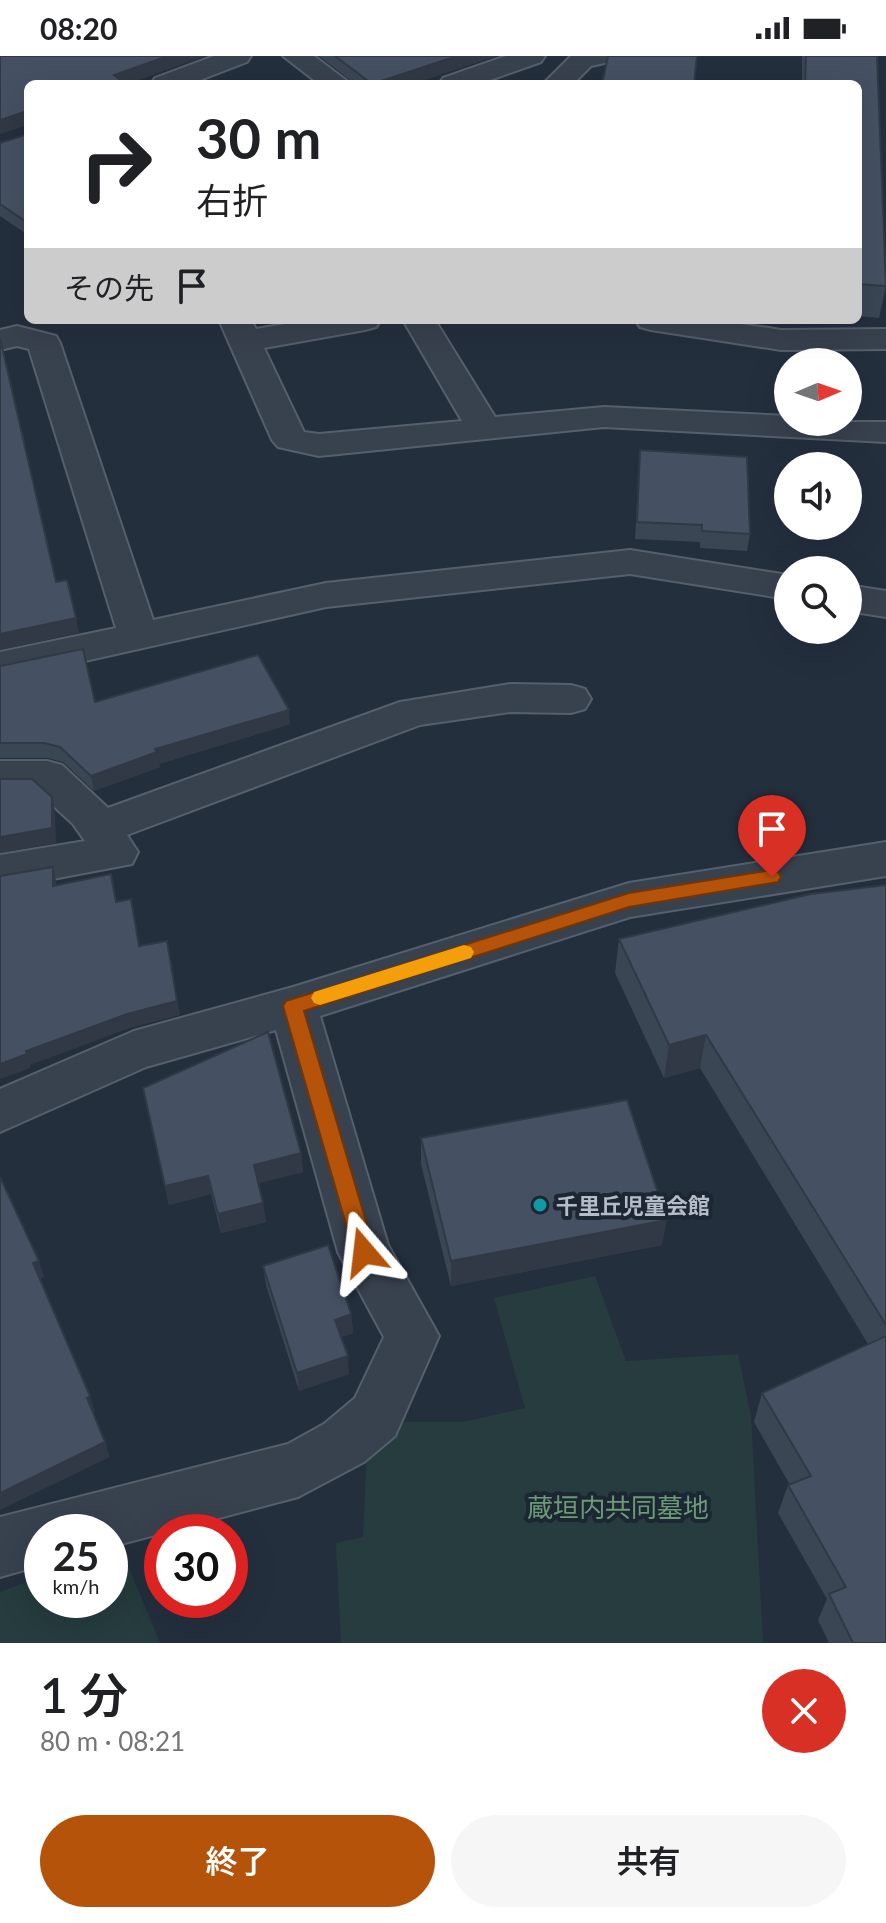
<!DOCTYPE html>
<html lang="ja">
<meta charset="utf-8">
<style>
:root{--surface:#fff;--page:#f6f6f6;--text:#202124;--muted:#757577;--accent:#b45309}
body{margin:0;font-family:Lato,"Noto Sans JP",sans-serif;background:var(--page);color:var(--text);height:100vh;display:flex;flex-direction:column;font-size:30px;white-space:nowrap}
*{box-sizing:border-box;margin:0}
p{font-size:26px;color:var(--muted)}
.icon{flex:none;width:44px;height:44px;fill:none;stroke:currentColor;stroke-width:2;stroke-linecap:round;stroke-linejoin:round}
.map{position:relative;height:1587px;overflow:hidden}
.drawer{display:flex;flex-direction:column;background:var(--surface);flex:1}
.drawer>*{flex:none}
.guide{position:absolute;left:24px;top:24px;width:838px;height:244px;border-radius:12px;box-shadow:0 8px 32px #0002;background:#fff;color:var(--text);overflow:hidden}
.needle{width:52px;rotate:88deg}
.controls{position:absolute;left:774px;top:292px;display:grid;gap:16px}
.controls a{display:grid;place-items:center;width:88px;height:88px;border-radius:50%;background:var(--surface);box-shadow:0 8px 32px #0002;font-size:40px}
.speed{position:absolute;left:24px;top:1458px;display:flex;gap:16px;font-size:40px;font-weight:700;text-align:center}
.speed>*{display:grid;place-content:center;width:104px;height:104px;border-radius:50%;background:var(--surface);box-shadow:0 8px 32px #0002;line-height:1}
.speed small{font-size:20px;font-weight:400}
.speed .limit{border:12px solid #d22;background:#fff;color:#111}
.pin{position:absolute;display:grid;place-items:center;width:68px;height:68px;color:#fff;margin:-82px -34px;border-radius:50% 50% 50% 0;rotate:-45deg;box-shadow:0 0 8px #0007}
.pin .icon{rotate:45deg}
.me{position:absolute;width:88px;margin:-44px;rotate:343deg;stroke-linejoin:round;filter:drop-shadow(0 0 6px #0008)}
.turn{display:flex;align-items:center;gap:28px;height:168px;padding:0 40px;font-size:36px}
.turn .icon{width:104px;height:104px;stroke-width:2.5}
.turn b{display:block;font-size:56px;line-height:68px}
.then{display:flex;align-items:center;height:76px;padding:0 40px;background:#0003;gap:16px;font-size:30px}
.round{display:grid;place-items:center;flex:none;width:84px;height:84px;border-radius:42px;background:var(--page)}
.summary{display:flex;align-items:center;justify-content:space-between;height:136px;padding:0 40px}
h1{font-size:48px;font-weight:600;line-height:60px}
.button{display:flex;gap:16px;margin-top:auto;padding:16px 40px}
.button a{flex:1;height:92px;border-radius:48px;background:var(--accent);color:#fff;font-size:32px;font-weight:600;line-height:92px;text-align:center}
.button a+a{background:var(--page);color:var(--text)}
.status{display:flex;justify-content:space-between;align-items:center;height:56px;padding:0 40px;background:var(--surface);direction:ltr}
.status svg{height:22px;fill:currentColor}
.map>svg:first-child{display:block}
.green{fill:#263c3f}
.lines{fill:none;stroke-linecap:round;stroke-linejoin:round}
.minor-casing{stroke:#565f6c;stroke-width:4}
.minor{fill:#38414e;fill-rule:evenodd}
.wall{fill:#3b4654}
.shaded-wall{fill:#303945}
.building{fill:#455162;stroke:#303945;stroke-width:2}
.route{fill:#b45309;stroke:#753606;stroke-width:2}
.slow{fill:#f59e0b}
.culture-dot{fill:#0f9aa8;stroke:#1d2633;stroke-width:3}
.labels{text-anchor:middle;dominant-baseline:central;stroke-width:8;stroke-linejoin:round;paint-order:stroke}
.poi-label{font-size:22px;font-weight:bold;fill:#b4bcc9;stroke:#1d2633;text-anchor:start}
.near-park-label{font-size:26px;fill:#6b9a76;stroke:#1d2633}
</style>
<div class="status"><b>08:20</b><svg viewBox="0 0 49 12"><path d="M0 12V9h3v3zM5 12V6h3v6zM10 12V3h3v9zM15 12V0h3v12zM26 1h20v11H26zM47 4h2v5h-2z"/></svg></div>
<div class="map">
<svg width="886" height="1587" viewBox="0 0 886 1587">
<rect width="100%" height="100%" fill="#242f3e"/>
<g class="green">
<path d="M 595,1220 L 626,1305 L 738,1298 L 751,1360 L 763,1587 L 341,1587 L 336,1487 L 363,1481 L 367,1392 L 388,1366 L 463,1366 L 525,1352 L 494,1242 Z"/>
<path d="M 120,1490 L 160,1587 L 0,1587 L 0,1536 L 42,1520 L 42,1544 L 110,1544 L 110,1494 Z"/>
</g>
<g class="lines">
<g class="minor-casing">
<g id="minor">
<path d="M 214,0 L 251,0 L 247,6 L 190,28 L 151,28 L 155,22 Z"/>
<path d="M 283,0 L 314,0 L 351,28 L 319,28 Z"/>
<path d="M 506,0 L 545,0 L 541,6 L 479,28 L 439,28 L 443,22 Z"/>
<path d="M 571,0 L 613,0 L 609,6 L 591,10 L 573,28 L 543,28 Z"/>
<path d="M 219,264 L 251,264 L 256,273 L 309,264 L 381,264 L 376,271 L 365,274 L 264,292 L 304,376 L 319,378 L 462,365 L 403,264 L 435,264 L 495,361 L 604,351 L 788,360 L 788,366 L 886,366 L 886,386 L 604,371 L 319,400 L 278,391 L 272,384 Z"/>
<path d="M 635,264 L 715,264 L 781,274 L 886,273 L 886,293 L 781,294 L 651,274 L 640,271 Z"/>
<path d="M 17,270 L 56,280 L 60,287 L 153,564 L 326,527 L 630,494 L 788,519 L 788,543 L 630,518 L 326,551 L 0,624 L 0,596 L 116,572 L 29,293 L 17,290 L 0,294 L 0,274 Z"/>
<path d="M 848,529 L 886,535 L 886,561 L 848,555 Z"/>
<path d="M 510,628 L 571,629 L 585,633 L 591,643 L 585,653 L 571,657 L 510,656 L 420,669 L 127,779 L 138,796 L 132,808 L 0,833 L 0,799 L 85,785 L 73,768 L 37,735 L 0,735 L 0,705 L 47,705 L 62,709 L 108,752 L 400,646 Z"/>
<path d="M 886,786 L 886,820 L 630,861 L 320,960 L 388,1189 L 439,1280 L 395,1380 L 364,1406 L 298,1441 L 110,1491 L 110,1476 L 42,1476 L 42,1509 L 0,1521 L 0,1461 L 288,1388 L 324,1368 L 355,1342 L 384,1281 L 338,1196 L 276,974 L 146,1011 L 0,1076 L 0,1033 L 134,975 L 293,931 L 629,827 Z"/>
</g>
</g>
<use href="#minor" class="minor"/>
</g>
<g class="wall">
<path d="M 319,0 L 496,0 L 412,28 L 355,28 Z"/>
<path d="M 802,0 L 877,0 L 886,230 L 879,262 L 858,260 L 858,28 L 802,28 Z"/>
<path d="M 28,78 L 28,179 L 0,160 L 0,87 Z"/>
<path d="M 640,394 L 750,478 L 747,495 L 700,492 L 700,486 L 635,483 Z"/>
<path d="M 0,610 L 95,646 L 290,668 L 159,708 L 160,711 L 94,735 L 63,706 L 47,702 L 0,702 Z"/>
<path d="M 886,829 L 886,1587 L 829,1587 L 818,1564 L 827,1543 L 778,1457 L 788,1429 L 790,1429 L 754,1366 L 762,1337 L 868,1288 L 700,1012 L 664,1022 L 615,917 L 619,883 Z"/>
<path d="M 143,1032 L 301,1097 L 303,1116 L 258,1127 L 266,1166 L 221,1177 L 211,1138 L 169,1149 Z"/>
<path d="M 421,1082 L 662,1189 L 451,1230 L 421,1108 Z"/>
<path d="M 263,1210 L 351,1258 L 353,1277 L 341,1281 L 349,1318 L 299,1335 L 266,1229 Z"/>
</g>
<g class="shaded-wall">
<path d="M 168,0 L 205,0 L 128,28 L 115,28 L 114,19 Z"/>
<path d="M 457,0 L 496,0 L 412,28 L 372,28 Z"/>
<path d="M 27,55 L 28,69 L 0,78 L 0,64 Z"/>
<path d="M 76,562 L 79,577 L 0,594 L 0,578 Z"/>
<path d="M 289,654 L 290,668 L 159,708 L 160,711 L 94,735 L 91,720 L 155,693 Z"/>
<path d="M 52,741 L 55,756 L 56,787 L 0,797 L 0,781 Z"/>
<path d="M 53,811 L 56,825 L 57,844 L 53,830 Z"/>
<path d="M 167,885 L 180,959 L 130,972 L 30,1009 L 31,1012 L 0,1023 L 0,1008 L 26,995 Z"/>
<path d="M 706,979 L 700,1012 L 664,1022 L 669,989 Z"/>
<path d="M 301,1097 L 303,1116 L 256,1128 L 254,1109 Z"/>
<path d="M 208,1120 L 211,1138 L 169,1149 L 165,1130 Z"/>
<path d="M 263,1147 L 266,1166 L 221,1177 L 218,1158 Z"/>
<path d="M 667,1164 L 662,1189 L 451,1230 L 451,1205 Z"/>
<path d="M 39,1205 L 44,1221 L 39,1224 L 33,1207 Z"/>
<path d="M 351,1258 L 353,1277 L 337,1282 L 335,1264 Z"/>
<path d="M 348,1300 L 349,1318 L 299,1335 L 297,1317 Z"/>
<path d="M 90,1340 L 95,1356 L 92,1358 L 87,1342 Z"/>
<path d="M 105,1386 L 110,1401 L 0,1454 L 0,1437 Z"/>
</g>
<g class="building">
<path d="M 0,0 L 168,0 L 114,19 L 125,28 L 28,28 L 28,76 L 27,55 L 0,64 Z"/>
<path d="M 335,0 L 457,0 L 372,28 Z"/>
<path d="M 608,0 L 697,0 L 694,28 L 602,28 Z"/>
<path d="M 806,0 L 877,0 L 886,230 L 858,228 L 858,28 L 805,28 Z"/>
<path d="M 28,78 L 28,167 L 0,148 L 0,87 Z"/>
<path d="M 0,282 L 56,526 L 67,524 L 76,562 L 0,578 Z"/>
<path d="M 640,394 L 747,401 L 750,478 L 702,475 L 702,469 L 637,466 Z"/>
<path d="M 83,593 L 95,646 L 258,599 L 289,654 L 155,693 L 157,696 L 91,720 L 60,691 L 44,687 L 0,687 L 0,610 Z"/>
<path d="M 0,723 L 32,723 L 52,741 L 52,772 L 0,781 Z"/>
<path d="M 53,811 L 53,830 L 111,818 L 116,846 L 131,843 L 139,890 L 167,885 L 177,945 L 127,958 L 26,995 L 27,998 L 0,1008 L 0,820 Z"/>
<path d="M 886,829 L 886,1269 L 706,979 L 669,989 L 619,883 L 811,838 Z"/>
<path d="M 268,976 L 301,1097 L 254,1109 L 263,1147 L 218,1158 L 208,1120 L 165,1130 L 143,1032 Z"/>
<path d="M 627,1044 L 667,1164 L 451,1205 L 421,1082 Z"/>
<path d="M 0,1121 L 39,1205 L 33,1207 L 90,1340 L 87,1342 L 105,1386 L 0,1437 Z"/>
<path d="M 328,1189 L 351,1258 L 335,1264 L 348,1300 L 297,1317 L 263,1210 Z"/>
<path d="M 886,1280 L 886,1587 L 853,1587 L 829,1538 L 846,1531 L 788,1429 L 811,1420 L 762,1337 Z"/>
</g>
<path class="route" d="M 772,814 L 778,816 L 781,821 L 778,826 L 629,851 L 304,955 L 375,1196 L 371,1203 L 364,1206 L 356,1203 L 283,950 L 286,945 L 629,837 Z"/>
<path class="slow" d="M 464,889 L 471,891 L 474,896 L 471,902 L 320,949 L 314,947 L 311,942 L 314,936 Z"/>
<circle class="culture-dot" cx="540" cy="1149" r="8"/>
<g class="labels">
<g class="poi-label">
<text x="556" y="1149">千里丘児童会館</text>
</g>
<g class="near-park-label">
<text x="618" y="1451">蔵垣内共同墓地</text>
</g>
</g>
</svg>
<div class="controls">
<a><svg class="needle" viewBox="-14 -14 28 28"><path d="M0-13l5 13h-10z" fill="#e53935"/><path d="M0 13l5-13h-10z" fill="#757577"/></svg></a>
<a><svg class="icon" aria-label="sound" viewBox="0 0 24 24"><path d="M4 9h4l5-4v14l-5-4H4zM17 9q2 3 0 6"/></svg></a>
<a><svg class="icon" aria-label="search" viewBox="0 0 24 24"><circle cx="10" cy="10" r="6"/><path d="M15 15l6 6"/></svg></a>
</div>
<div class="speed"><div>25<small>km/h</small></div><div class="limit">30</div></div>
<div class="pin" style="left:772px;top:821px;background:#d93025"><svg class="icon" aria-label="arrive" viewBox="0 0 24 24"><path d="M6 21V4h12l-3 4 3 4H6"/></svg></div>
<svg class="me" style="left:364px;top:1196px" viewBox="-20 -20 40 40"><path d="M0-17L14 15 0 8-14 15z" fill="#b45309" stroke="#fff" stroke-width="4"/></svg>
<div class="guide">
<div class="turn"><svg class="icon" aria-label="right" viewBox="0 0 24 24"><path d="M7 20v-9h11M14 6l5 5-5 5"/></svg><div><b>30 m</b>右折</div></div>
<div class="then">その先<svg class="icon" aria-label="arrive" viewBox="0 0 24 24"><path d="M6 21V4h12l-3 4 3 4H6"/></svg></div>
</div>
</div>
<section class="drawer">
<div class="summary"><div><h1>1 分</h1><p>80 m · 08:21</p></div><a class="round" style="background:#d93025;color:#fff"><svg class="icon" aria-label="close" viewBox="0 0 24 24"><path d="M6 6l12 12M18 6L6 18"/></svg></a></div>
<div class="button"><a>終了</a><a>共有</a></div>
</section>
